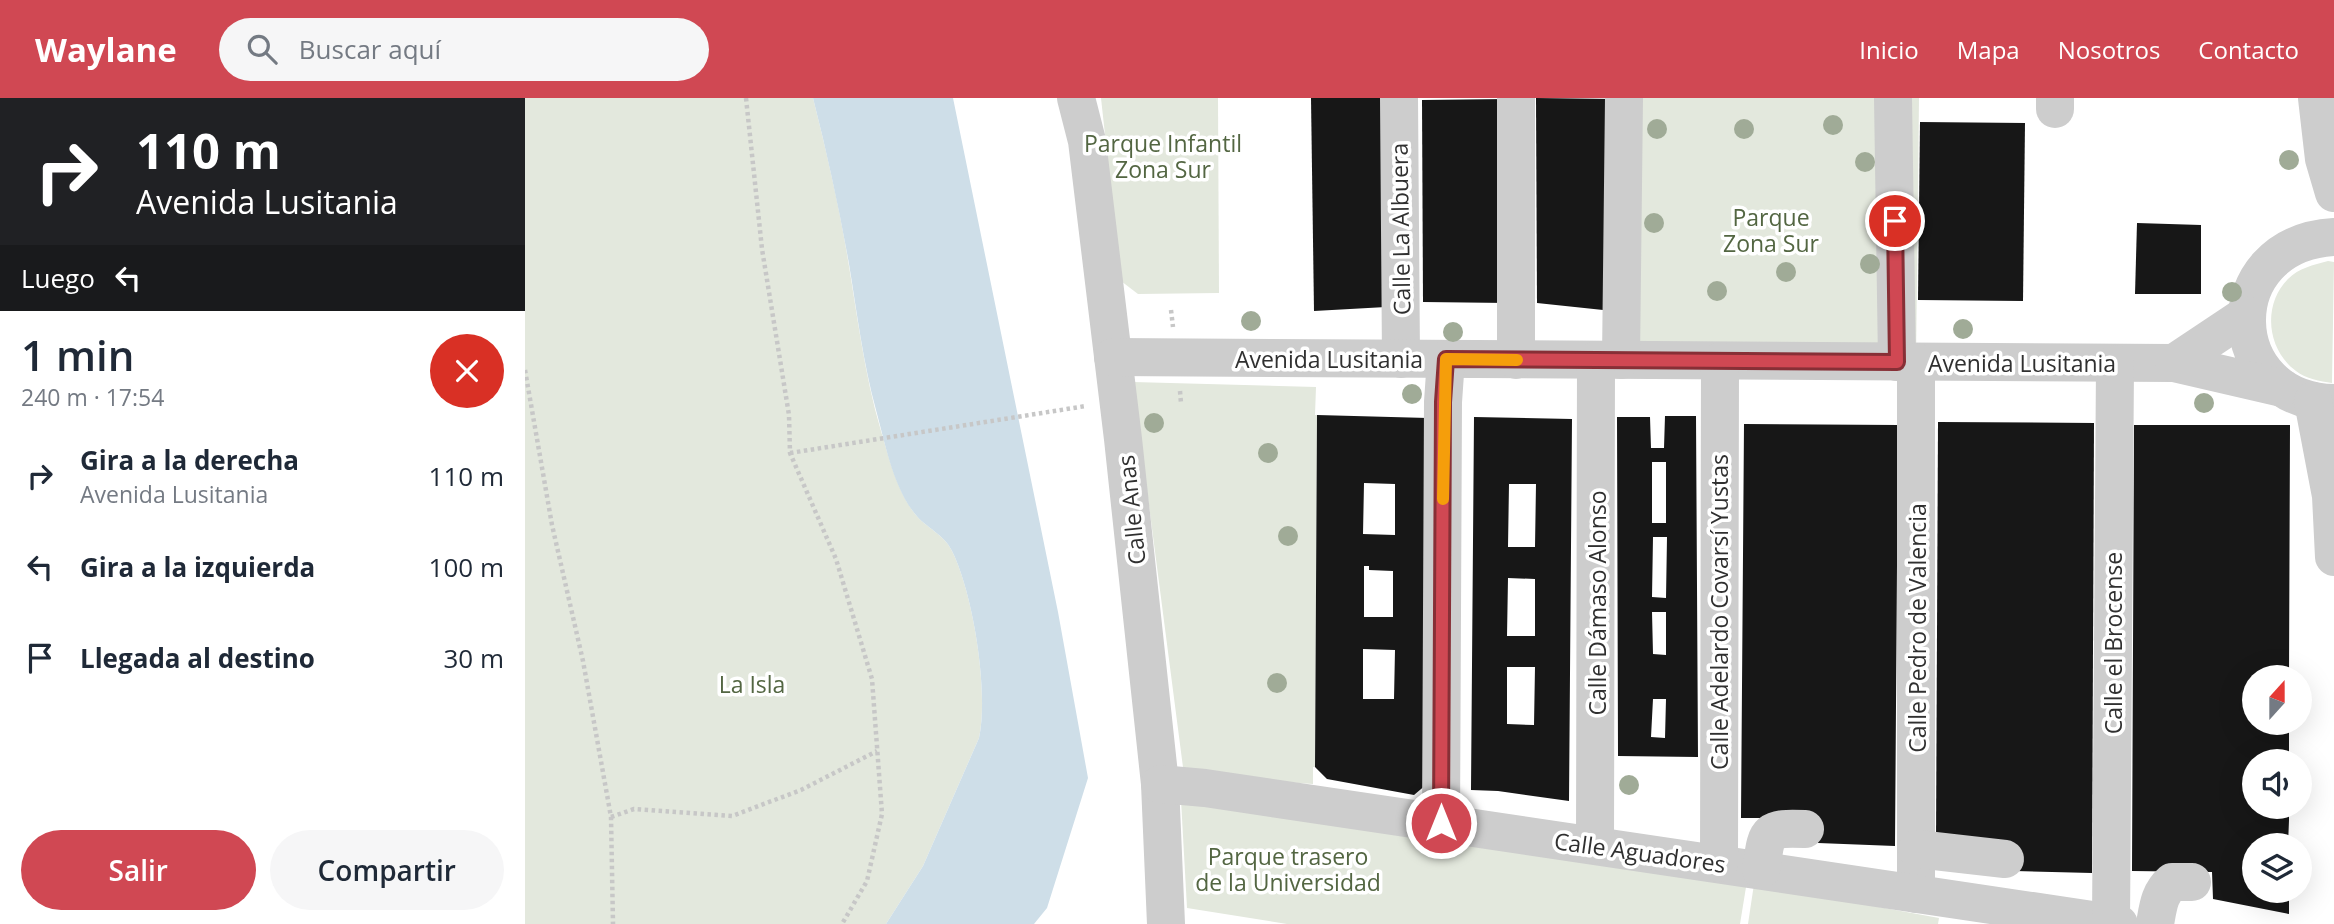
<!DOCTYPE html>
<html lang="es">
<meta charset="utf-8">
<style>
:root{--surface:#fff;--page:#f6f6f7;--text:#1f2937;--muted:#747a83;--accent:#d04853}
body{margin:0;font-family:"Open Sans",sans-serif;background:var(--page);color:var(--text);height:100vh;display:flex;flex-direction:column;font-size:26px;white-space:nowrap}
*{box-sizing:border-box;margin:0}
p{font-size:23px;color:var(--muted)}
.icon{flex:none;width:38px;height:38px;fill:none;stroke:currentColor;stroke-width:2;stroke-linecap:round;stroke-linejoin:round}
.map{position:relative;flex:1;overflow:hidden}
.details{display:flex;flex-direction:column;background:var(--surface);width:525px}
.details>*{flex:none}
.banner{background:#202124;color:#fff;overflow:hidden}
.needle{width:46px;rotate:21deg}
.fabs{position:absolute;left:1717px;top:567px;display:grid;gap:14px}
.fabs a{display:grid;place-items:center;width:70px;height:70px;border-radius:50%;background:var(--surface);box-shadow:0 7px 28px #0002;font-size:35px}
.pin{position:absolute;display:grid;place-items:center;width:60px;height:60px;color:#fff;margin:-30px;border:4px solid #fff;border-radius:50%;box-shadow:0 2px 7px #0007}
.me{position:absolute;width:77px;margin:-38px;rotate:0deg;stroke-linejoin:round;filter:drop-shadow(0 0 5px #0008)}
.turn{display:flex;align-items:center;gap:24px;height:147px;padding:0 21px;font-size:32px}
.turn .icon{width:91px;height:91px;stroke-width:2.5}
.turn b{display:block;font-size:49px;line-height:60px}
.then{display:flex;align-items:center;height:66px;padding:0 21px;background:#0003;gap:14px;font-size:26px}
.round{display:grid;place-items:center;flex:none;width:74px;height:74px;border-radius:37px;background:var(--page)}
.summary{display:flex;align-items:center;justify-content:space-between;height:119px;padding:0 21px}
h1{font-size:42px;font-weight:600;line-height:52px}
.action{display:flex;gap:14px;margin-top:auto;padding:14px 21px}
.action a{flex:1;height:80px;border-radius:42px;background:var(--accent);color:#fff;font-size:28px;font-weight:600;line-height:80px;text-align:center}
.action a+a{background:var(--page);color:var(--text)}
ul{padding:0;list-style:none}
li{display:flex;align-items:center;gap:21px;height:91px;padding:0 21px}
li div{flex:1}
li b{display:block;font-size:26px}
li em{font-style:normal}
header{display:flex;align-items:center;gap:42px;box-sizing:border-box;height:98px;padding:0 35px;background:var(--accent);color:#fff}
header strong{font-size:33px}
nav{display:flex;gap:38px;margin-inline-start:auto;font-size:24px}
.search{width:490px;height:63px;background:var(--page);display:flex;align-items:center;gap:18px;box-sizing:border-box;padding:0 24px;border-radius:38px;color:var(--muted);font-size:26px}
main{display:flex;flex:1;min-height:0}
.map>svg:first-child{display:block}
.green{fill:#e3e8dd}
.water{fill:#cedee8}
.building{fill:#171717;fill-rule:evenodd}
.lines{fill:none;stroke-linecap:round;stroke-linejoin:round}
.path{stroke:#c7c7c7;stroke-width:4.5;stroke-dasharray:3.5 3.5;stroke-linecap:butt}
.minor{stroke:#cdcdcd;stroke-width:38}
.tree{fill:#a0ab97}
.route-casing{stroke:#872f36;stroke-width:18}
.route{stroke:#d04853;stroke-width:12}
.slow{stroke:#f59e0b;stroke-width:12}
.labels{text-anchor:middle;dominant-baseline:central;stroke-width:7;stroke-linejoin:round;paint-order:stroke}
.park-label{font-size:23px;fill:#536642;stroke:#fff}
.street-label{font-size:23px;fill:#303030;stroke:#fff}
</style>
<header>
<strong>Waylane</strong>
<div class="search"><svg class="icon" aria-label="search" viewBox="0 0 24 24"><circle cx="10" cy="10" r="6"/><path d="M15 15l6 6"/></svg>Buscar aquí</div>
<nav><a>Inicio</a><a>Mapa</a><a>Nosotros</a><a>Contacto</a></nav>
</header>
<main>
<section class="details">
<div class="banner">
<div class="turn"><svg class="icon" aria-label="right" viewBox="0 0 24 24"><path d="M7 20v-9h11M14 6l5 5-5 5"/></svg><div><b>110 m</b>Avenida Lusitania</div></div>
<div class="then">Luego<svg class="icon" aria-label="left" viewBox="0 0 24 24"><path d="M17 20v-9H6M10 6l-5 5 5 5"/></svg></div>
</div>
<div class="summary"><div><h1>1 min</h1><p>240 m · 17:54</p></div><a class="round" style="background:#d93025;color:#fff"><svg class="icon" aria-label="close" viewBox="0 0 24 24"><path d="M6 6l12 12M18 6L6 18"/></svg></a></div>
<ul>
<li><svg class="icon" aria-label="right" viewBox="0 0 24 24"><path d="M7 20v-9h11M14 6l5 5-5 5"/></svg><div><b>Gira a la derecha</b><p>Avenida Lusitania</p></div><em>110 m</em></li>
<li><svg class="icon" aria-label="left" viewBox="0 0 24 24"><path d="M17 20v-9H6M10 6l-5 5 5 5"/></svg><div><b>Gira a la izquierda</b></div><em>100 m</em></li>
<li><svg class="icon" aria-label="arrive" viewBox="0 0 24 24"><path d="M6 21V4h12l-3 4 3 4H6"/></svg><div><b>Llegada al destino</b></div><em>30 m</em></li>
</ul>
<div class="action"><a>Salir</a><a>Compartir</a></div>
</section>
<div class="map">
<svg width="1809" height="826" viewBox="0 0 1809 826">
<rect width="100%" height="100%" fill="#fff"/>
<g class="green">
<path d="M 0,0 L 288,0 C 301,52 313,103 322,156 C 332,215 339,275 356,333 C 364,360 372,393 390,416 C 401,430 419,436 427,453 C 448,495 464,594 454,640 L 398,768 L 361,826 L 0,826 Z"/>
<path d="M 576,0 L 693,0 L 694,195 L 613,196 L 596,183 Z"/>
<path d="M 1099,0 L 1394,0 L 1391,264 L 1096,262 Z"/>
<path d="M 1803,163 L 1809,164 L 1807,285 C 1795,283 1781,281 1771,273 C 1742,252 1737,207 1763,181 C 1774,170 1788,167 1803,163 Z"/>
<path d="M 608,284 L 791,289 L 790,317 L 792,317 L 790,669 L 788,669 L 788,686 L 659,677 Z"/>
<path d="M 656,702 L 1222,783 L 1215,826 L 762,826 L 662,810 Z"/>
<path d="M 1229,786 L 1414,820 L 1413,826 L 1223,826 Z"/>
</g>
<path class="water" d="M 288,0 L 428,0 L 533,514 L 563,680 L 522,810 L 509,826 L 361,826 L 398,768 L 454,640 C 464,594 448,495 427,453 C 419,436 401,430 390,416 C 368,389 360,345 351,312 C 338,264 332,215 324,166 C 314,110 302,55 288,0 Z"/>
<g class="building">
<path d="M 786,0 L 858,0 L 861,209 L 789,213 Z"/>
<path d="M 1011,0 L 1091,1 L 1097,214 L 1012,205 Z"/>
<path d="M 982,1 L 983,205 L 898,204 L 897,2 Z"/>
<path d="M 1395,24 L 1500,25 L 1498,203 L 1393,202 Z"/>
<path d="M 1612,125 L 1676,127 L 1676,196 L 1610,196 Z"/>
<path d="M 792,317 L 903,320 L 902,686 L 889,697 L 802,681 L 790,669 ZM 839,385 L 870,386 L 870,437 L 838,436 ZM 839,468 L 844,468 L 844,472 L 868,473 L 868,519 L 839,519 ZM 838,551 L 870,552 L 869,601 L 838,601 Z"/>
<path d="M 1140,318 L 1171,318 L 1173,659 L 1093,658 L 1092,319 L 1125,319 L 1126,350 L 1139,350 ZM 1127,364 L 1141,364 L 1141,425 L 1127,425 ZM 1128,439 L 1142,439 L 1141,500 L 1127,499 ZM 1127,514 L 1141,514 L 1141,557 L 1128,556 ZM 1128,601 L 1141,601 L 1140,640 L 1126,639 Z"/>
<path d="M 949,319 L 1047,321 L 1044,703 L 973,693 L 946,692 ZM 984,386 L 1011,386 L 1010,449 L 983,449 ZM 983,480 L 1010,481 L 1010,538 L 982,538 ZM 982,569 L 1010,569 L 1009,627 L 982,626 Z"/>
<path d="M 1413,324 L 1569,325 L 1567,775 L 1490,773 L 1411,747 Z"/>
<path d="M 1219,326 L 1373,327 L 1370,748 L 1293,745 L 1293,720 L 1216,720 Z"/>
<path d="M 1609,327 L 1765,327 L 1764,579 L 1729,579 L 1729,625 L 1764,625 L 1764,663 L 1729,663 L 1729,709 L 1764,709 L 1764,722 L 1763,747 L 1729,747 L 1729,793 L 1764,793 L 1764,816 L 1688,801 L 1687,774 L 1607,773 Z"/>
</g>
<g class="lines">
<g class="path">
<path d="M 221,0 L 237,151 L 264,317 L 265,355 L 311,461 L 347,581 L 357,716 L 342,783 L 317,826"/>
<path d="M 646,212 L 648,229"/>
<path d="M 0,272 L 27,427 L 58,563 L 86,719 L 88,826"/>
<path d="M 655,293 L 656,305"/>
<path d="M 265,355 L 561,308"/>
<path d="M 86,719 L 109,711 L 207,718 L 276,692 L 352,653"/>
</g>
<g class="minor">
<path d="M 551,0 L 562,43 L 598,341 L 635,686 L 641,826"/>
<path d="M 874,0 L 876,261"/>
<path d="M 1368,0 L 1372,264"/>
<path d="M 1530,0 L 1530,11"/>
<path d="M 1792,0 L 1799,61 L 1809,95"/>
<path d="M 1809,139 C 1690,146 1696,303 1809,305"/>
<path d="M 588,259 L 1649,265 L 1757,290"/>
<path d="M 991,262 L 991,0"/>
<path d="M 1096,262 L 1099,0"/>
<path d="M 1391,264 L 1391,796"/>
<path d="M 1649,265 L 1721,217"/>
<path d="M 1788,303 L 1806,398 L 1809,459"/>
<path d="M 635,686 L 680,690 L 1594,826"/>
<path d="M 916,725 L 918,304 L 921,261"/>
<path d="M 1070,747 L 1071,262"/>
<path d="M 1392,751 L 1480,761"/>
<path d="M 1194,765 L 1195,263"/>
<path d="M 1236,772 C 1242,734 1239,729 1280,731"/>
<path d="M 1586,825 L 1590,266"/>
<path d="M 1630,826 C 1633,810 1634,795 1647,784 L 1667,784"/>
</g>
</g>
<g class="tree">
<circle cx="1308" cy="27" r="10"/>
<circle cx="1132" cy="31" r="10"/>
<circle cx="1219" cy="31" r="10"/>
<circle cx="1764" cy="62" r="10"/>
<circle cx="1340" cy="64" r="10"/>
<circle cx="1129" cy="125" r="10"/>
<circle cx="1345" cy="166" r="10"/>
<circle cx="1261" cy="174" r="10"/>
<circle cx="1192" cy="193" r="10"/>
<circle cx="1707" cy="194" r="10"/>
<circle cx="726" cy="223" r="10"/>
<circle cx="1438" cy="231" r="10"/>
<circle cx="928" cy="234" r="10"/>
<circle cx="887" cy="296" r="10"/>
<circle cx="1679" cy="305" r="10"/>
<circle cx="629" cy="325" r="10"/>
<circle cx="743" cy="355" r="10"/>
<circle cx="763" cy="438" r="10"/>
<circle cx="752" cy="585" r="10"/>
<circle cx="1104" cy="687" r="10"/>
</g>
<g class="lines">
<g class="route-casing">
<path id="route" d="M 916,725 L 918,304 L 921,261 L 1372,264 L 1370,123"/>
</g>
<use href="#route" class="route"/>
<path class="slow" d="M 918,401 L 921,261 L 992,262"/>
</g>
<g class="labels">
<g class="park-label">
<text x="638" y="45">Parque Infantil<tspan x="638" dy="26">Zona Sur</tspan></text>
<text x="1246" y="119">Parque<tspan x="1246" dy="26">Zona Sur</tspan></text>
<text x="227" y="586">La Isla</text>
<text x="763" y="758">Parque trasero<tspan x="763" dy="26">de la Universidad</tspan></text>
</g>
<g class="street-label">
<text transform="translate(875 131) rotate(-91)">Calle La Albuera</text>
<text x="804" y="261">Avenida Lusitania</text>
<text x="1497" y="265">Avenida Lusitania</text>
<text transform="translate(606 412) rotate(-96)">Calle Anas</text>
<text transform="translate(1072 505) rotate(-90)">Calle Dámaso Alonso</text>
<text transform="translate(1194 514) rotate(-90)">Calle Adelardo Covarsí Yustas</text>
<text transform="translate(1392 530) rotate(-90)">Calle Pedro de Valencia</text>
<text transform="translate(1588 545) rotate(-90)">Calle el Brocense</text>
<text transform="translate(1115 754) rotate(8)">Calle Aguadores</text>
</g>
</g>
</svg>
<div class="fabs">
<a><svg class="needle" viewBox="-14 -14 28 28"><path d="M0-13l5 13h-10z" fill="#e53935"/><path d="M0 13l5-13h-10z" fill="#747a83"/></svg></a>
<a><svg class="icon" aria-label="sound" viewBox="0 0 24 24"><path d="M4 9h4l5-4v14l-5-4H4zM17 9q2 3 0 6"/></svg></a>
<a><svg class="icon" aria-label="layers" viewBox="0 0 24 24"><path d="M12 4l9 5-9 5-9-5zM3 14l9 5 9-5"/></svg></a>
</div>
<div class="pin" style="left:1370px;top:123px;background:#d93025"><svg class="icon" aria-label="arrive" viewBox="0 0 24 24"><path d="M6 21V4h12l-3 4 3 4H6"/></svg></div>
<svg class="me" style="left:916px;top:725px" viewBox="-20 -20 40 40"><circle r="17" fill="#d04853" stroke="#fff" stroke-width="3"/><path d="M0-11L8 9 0 5-8 9z" fill="#fff"/></svg>
</div>
</main>
